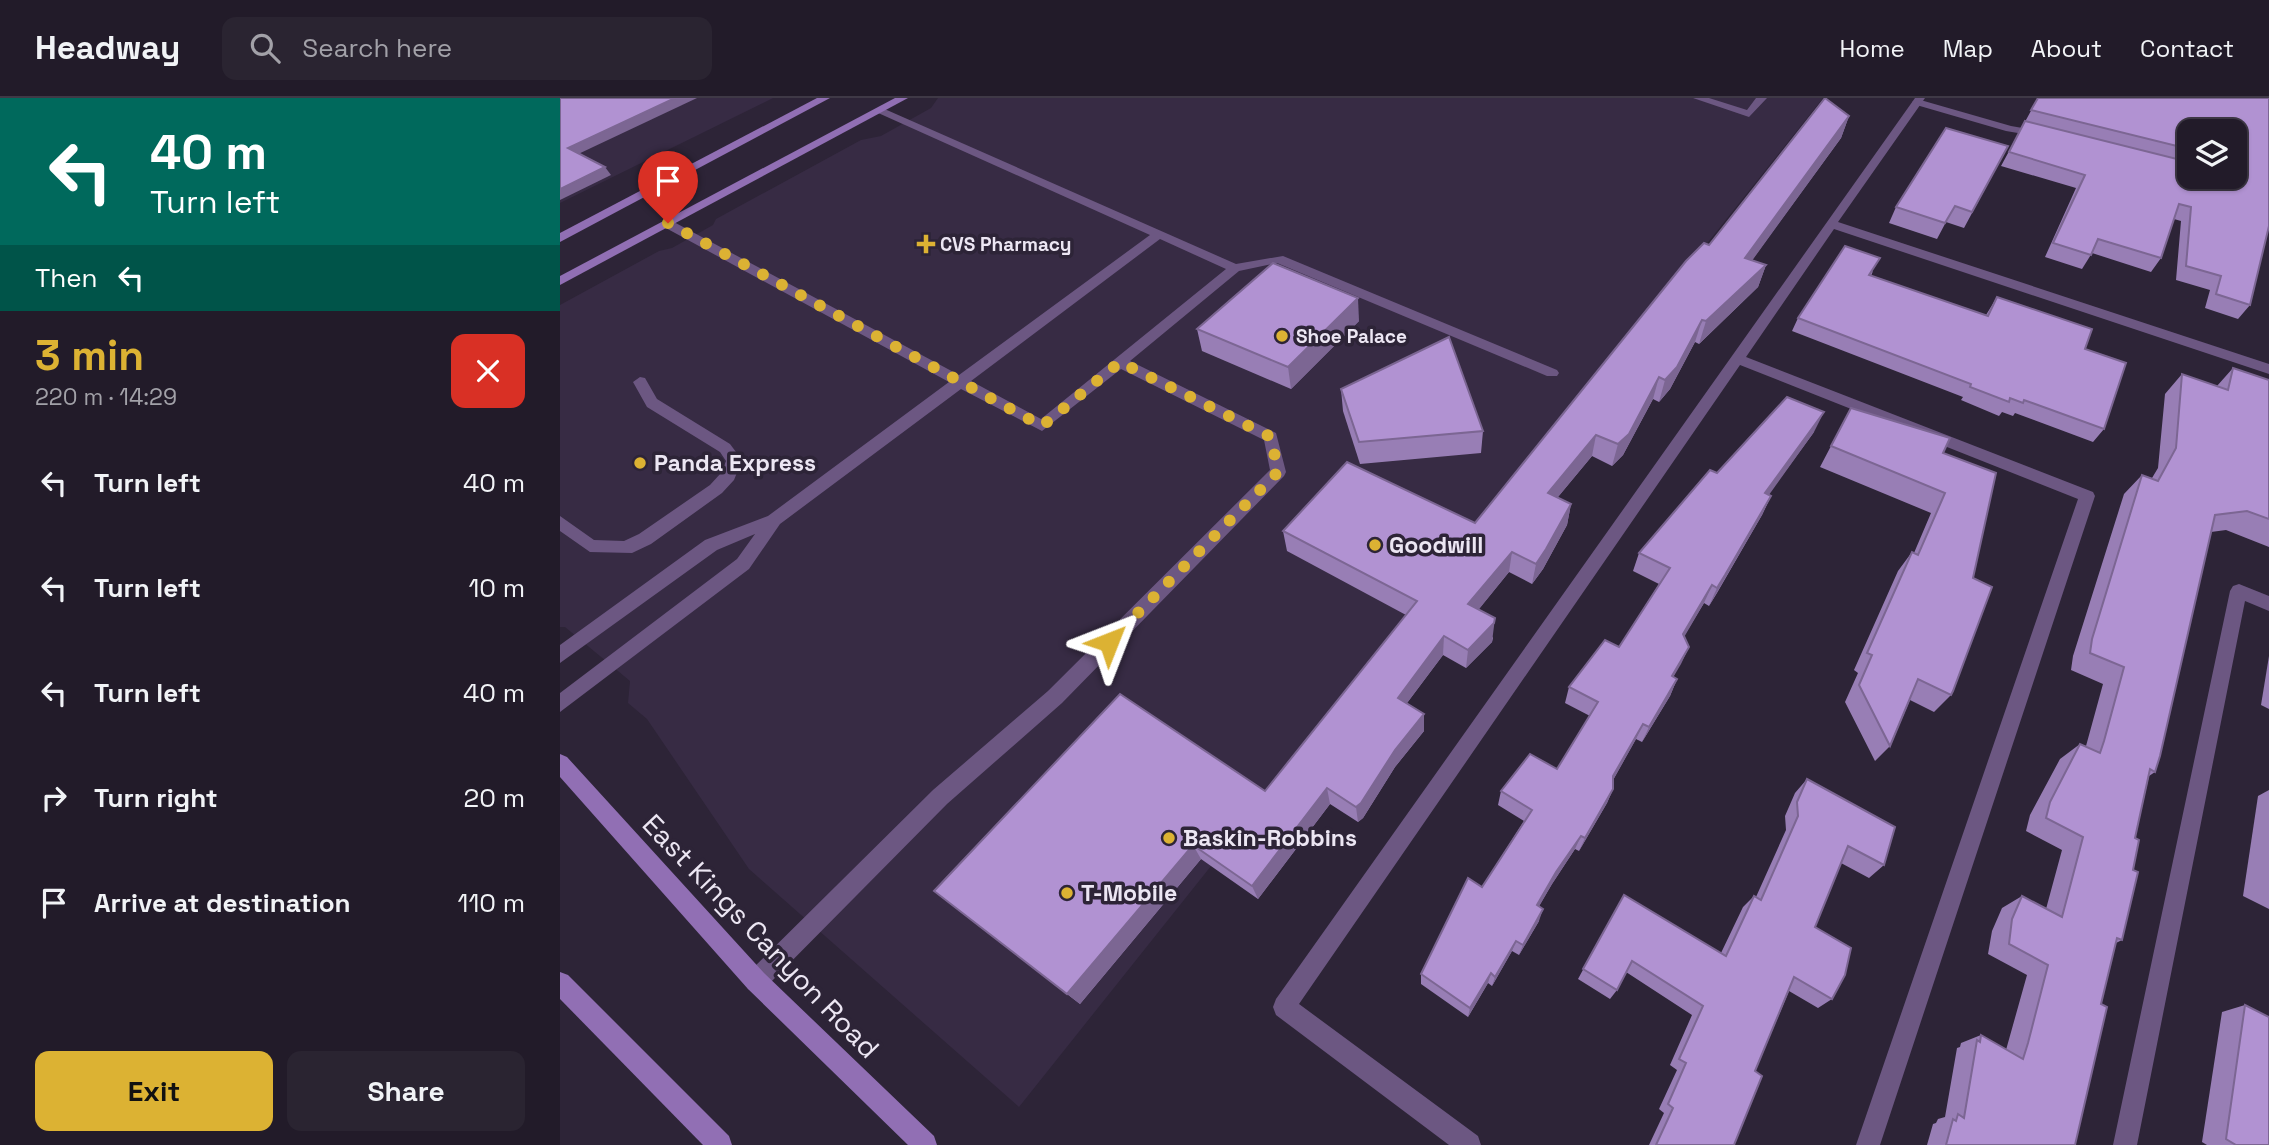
<!DOCTYPE html>
<meta charset="utf-8">
<style>
:root{--surface:#221b29;--page:#2a2431;--text:#f1f3f6;--muted:#a2a1a8;--line:#3f3946;--accent:#dcb233}
body{margin:0;font-family:"Space Grotesk",sans-serif;background:var(--page);color:var(--text);height:100vh;display:flex;flex-direction:column;font-size:26px;white-space:nowrap}
*{box-sizing:border-box;margin:0}
p{font-size:23px;color:var(--muted)}
.icon{flex:none;width:38px;height:38px;fill:none;stroke:currentColor;stroke-width:2;stroke-linecap:round;stroke-linejoin:round}
.map{position:relative;flex:1;overflow:hidden}
.sheet{display:flex;flex-direction:column;background:var(--surface);width:560px}
.sheet>*{flex:none}
.guide{background:#00695c;color:#fff;overflow:hidden}
.buttons{position:absolute;left:1617px;top:21px;display:grid;gap:14px}
.buttons a{display:grid;place-items:center;width:70px;height:70px;border-radius:14px;background:var(--surface);box-shadow:0 2px 5px #0004,0 0 0 2px var(--line);font-size:35px}
.pin{position:absolute;display:grid;place-items:center;width:60px;height:60px;color:#fff;margin:-72px -30px;border-radius:50% 50% 50% 0;rotate:-45deg;box-shadow:0 0 7px #0007}
.pin .icon{rotate:45deg}
.me{position:absolute;width:77px;margin:-38px;rotate:45deg;stroke-linejoin:round;filter:drop-shadow(0 0 5px #0008)}
.turn{display:flex;align-items:center;gap:24px;height:147px;padding:0 35px;font-size:32px}
.turn .icon{width:91px;height:91px;stroke-width:2.5}
.turn b{display:block;font-size:49px;line-height:60px}
.then{display:flex;align-items:center;height:66px;padding:0 35px;background:#0003;gap:14px;font-size:26px}
.round{display:grid;place-items:center;flex:none;width:74px;height:74px;border-radius:14px;background:var(--page)}
.overview{display:flex;align-items:center;justify-content:space-between;height:119px;padding:0 35px}
h1{font-size:42px;font-weight:600;line-height:52px;color:var(--accent)}
.primary-button{display:flex;gap:14px;margin-top:auto;padding:14px 35px}
.primary-button a{flex:1;height:80px;border-radius:14px;background:var(--accent);color:#111;font-size:28px;font-weight:600;line-height:80px;text-align:center}
.primary-button a+a{background:var(--page);color:var(--text)}
ul{padding:0;list-style:none}
li{display:flex;align-items:center;gap:21px;height:105px;padding:0 35px}
li div{flex:1}
li b{display:block;font-size:26px}
li em{font-style:normal}
header{display:flex;align-items:center;gap:42px;box-sizing:border-box;height:98px;padding:0 35px;background:var(--surface);border-bottom:2px solid var(--line)}
header strong{font-size:33px}
nav{display:flex;gap:38px;margin-inline-start:auto;font-size:24px}
.search{width:490px;height:63px;background:var(--page);display:flex;align-items:center;gap:18px;box-sizing:border-box;padding:0 24px;border-radius:14px;color:var(--muted);font-size:26px}
main{display:flex;flex:1;min-height:0}
.map>svg:first-child{display:block}
.built{fill:#372b44}
.lines{fill:none;stroke-linecap:round;stroke-linejoin:round}
.lane{fill:#6c5782;fill-rule:evenodd}
.street{fill:#6c5782;fill-rule:evenodd}
.secondary{fill:#916fb4;fill-rule:evenodd}
.wall{fill:#987eb5;fill-rule:evenodd}
.shaded-wall{fill:#7c6693}
.building{fill:#b192d2;stroke:#7c6693;stroke-width:2}
.route{stroke:#dcb233;stroke-width:12;stroke-dasharray:0 21.6}
.poi-dot{fill:#dcb233;stroke:#2d2437;stroke-width:2.5}
.labels{text-anchor:middle;dominant-baseline:central;stroke-width:7;stroke-linejoin:round;paint-order:stroke}
.far-poi-label{font-size:19px;font-weight:bold;fill:#ece6f3;stroke:#2d2437;text-anchor:start}
.poi-label{font-size:23px;font-weight:bold;fill:#ece6f3;stroke:#2d2437;text-anchor:start}
.near-street-label{font-size:28px;fill:#ece6f3;stroke:#2d2437}
</style>
<header>
<strong>Headway</strong>
<div class="search"><svg class="icon" aria-label="search" viewBox="0 0 24 24"><circle cx="10" cy="10" r="6"/><path d="M15 15l6 6"/></svg>Search here</div>
<nav><a>Home</a><a>Map</a><a>About</a><a>Contact</a></nav>
</header>
<main>
<section class="sheet">
<div class="guide">
<div class="turn"><svg class="icon" aria-label="left" viewBox="0 0 24 24"><path d="M17 20v-9H6M10 6l-5 5 5 5"/></svg><div><b>40 m</b>Turn left</div></div>
<div class="then">Then<svg class="icon" aria-label="left" viewBox="0 0 24 24"><path d="M17 20v-9H6M10 6l-5 5 5 5"/></svg></div>
</div>
<div class="overview"><div><h1>3 min</h1><p>220 m · 14:29</p></div><a class="round" style="background:#d93025;color:#fff"><svg class="icon" aria-label="close" viewBox="0 0 24 24"><path d="M6 6l12 12M18 6L6 18"/></svg></a></div>
<ul>
<li><svg class="icon" aria-label="left" viewBox="0 0 24 24"><path d="M17 20v-9H6M10 6l-5 5 5 5"/></svg><div><b>Turn left</b></div><em>40 m</em></li>
<li><svg class="icon" aria-label="left" viewBox="0 0 24 24"><path d="M17 20v-9H6M10 6l-5 5 5 5"/></svg><div><b>Turn left</b></div><em>10 m</em></li>
<li><svg class="icon" aria-label="left" viewBox="0 0 24 24"><path d="M17 20v-9H6M10 6l-5 5 5 5"/></svg><div><b>Turn left</b></div><em>40 m</em></li>
<li><svg class="icon" aria-label="right" viewBox="0 0 24 24"><path d="M7 20v-9h11M14 6l5 5-5 5"/></svg><div><b>Turn right</b></div><em>20 m</em></li>
<li><svg class="icon" aria-label="arrive" viewBox="0 0 24 24"><path d="M6 21V4h12l-3 4 3 4H6"/></svg><div><b>Arrive at destination</b></div><em>110 m</em></li>
</ul>
<div class="primary-button"><a>Exit</a><a>Share</a></div>
</section>
<div class="map">
<svg width="1709" height="1047" viewBox="0 0 1709 1047">
<rect width="100%" height="100%" fill="#2d2437"/>
<g class="built">
<path d="M 0,0 L 213,0 L 0,105 Z"/>
<path d="M 378,0 L 1263,0 L 459,1009 L 189,771 L 87,621 L 68,605 L 70,583 L 5,529 L 0,529 L 0,207 L 99,153 L 112,150 L 153,127 L 156,121 L 301,42 L 321,38 L 371,10 Z"/>
</g>
<g class="lines">
<g class="lane">
<path d="M 1133,0 L 1149,0 L 1187,12 L 1196,0 L 1207,0 L 1189,19 Z"/>
<path d="M 1357,1 L 1451,28 L 1486,34 L 1488,36 L 1482,39 L 1446,33 L 1353,6 L 1352,4 Z"/>
<path d="M 320,9 L 676,166 L 723,158 L 997,272 L 999,275 L 997,278 L 987,278 L 717,165 L 679,173 L 570,263 L 716,335 L 726,374 L 724,378 L 502,605 L 387,706 L 204,891 L 196,894 L 188,891 L 185,883 L 188,875 L 373,692 L 488,593 L 710,372 L 704,342 L 561,271 L 482,333 L 401,291 L 220,426 L 189,471 L 0,614 L 0,595 L 177,461 L 195,436 L 157,452 L 0,565 L 0,547 L 145,442 L 208,418 L 389,284 L 104,129 L 104,123 L 112,123 L 399,277 L 590,137 L 316,14 L 314,12 ZM 600,141 L 666,171 L 481,321 L 411,283 Z"/>
<path d="M 80,279 L 85,280 L 97,301 L 170,346 L 182,362 L 174,382 L 162,395 L 91,446 L 72,455 L 30,454 L 0,433 L 0,418 L 34,442 L 64,443 L 79,436 L 150,387 L 161,375 L 166,363 L 160,354 L 87,309 L 73,284 Z"/>
</g>
<g class="street">
<path d="M 1355,0 L 1365,0 L 1278,124 L 1709,266 L 1709,276 L 1274,131 L 1186,259 L 1533,394 L 1535,398 L 1320,1047 L 1296,1047 L 1518,401 L 1180,267 L 739,906 L 918,1038 L 921,1047 L 889,1047 L 716,917 L 713,909 L 716,901 Z"/>
<path d="M 1679,486 L 1709,498 L 1709,513 L 1685,503 L 1577,1047 L 1553,1047 L 1670,493 L 1673,488 Z"/>
</g>
<g class="secondary">
<path d="M 257,0 L 270,0 L 0,144 L 0,135 Z"/>
<path d="M 335,0 L 348,0 L 0,187 L 0,178 Z"/>
<path d="M 0,656 L 7,659 L 204,875 L 374,1038 L 377,1047 L 348,1047 L 188,891 L 0,679 Z"/>
<path d="M 0,874 L 8,877 L 169,1038 L 172,1047 L 143,1047 L 0,901 Z"/>
</g>
</g>
<g class="wall">
<path d="M 1478,0 L 1709,0 L 1690,207 L 1678,221 L 1645,210 L 1650,192 L 1616,182 L 1621,123 L 1614,121 L 1601,160 L 1591,174 L 1532,155 L 1522,171 L 1485,159 L 1516,90 L 1441,68 ZM 1629,33 L 1675,33 L 1629,79 Z"/>
<path d="M 1289,18 L 1281,40 L 1192,162 L 1206,167 L 1198,189 L 1139,246 L 1135,244 L 1110,291 L 1099,304 L 1093,301 L 1063,357 L 1052,368 L 1032,358 L 997,400 L 1011,406 L 1007,427 L 983,471 L 972,486 L 949,474 L 918,512 L 933,540 L 932,544 L 906,570 L 883,557 L 847,605 L 864,616 L 864,633 L 835,669 L 803,720 L 798,724 L 770,706 L 698,801 L 641,761 L 520,906 L 374,793 L 705,693 L 846,517 L 727,453 L 723,433 L 915,425 Z"/>
<path d="M 1448,48 L 1404,130 L 1386,124 L 1377,141 L 1329,125 L 1336,109 Z"/>
<path d="M 1313,173 L 1311,178 L 1426,217 L 1437,199 L 1525,251 L 1544,331 L 1533,344 L 1455,315 L 1453,318 L 1442,314 L 1439,318 L 1401,302 L 1403,299 L 1232,233 L 1238,220 Z"/>
<path d="M 799,223 L 731,291 L 642,253 L 637,231 Z"/>
<path d="M 1673,270 L 1709,282 L 1709,449 L 1666,432 L 1651,434 L 1595,674 L 1589,678 L 1575,740 L 1573,772 L 1562,842 L 1556,845 L 1541,906 L 1515,1047 L 1367,1047 L 1373,1026 L 1376,1025 L 1378,1021 L 1385,1019 L 1397,950 L 1400,949 L 1401,945 L 1421,937 L 1446,952 L 1467,877 L 1428,856 L 1432,833 L 1442,810 L 1462,798 L 1486,811 L 1502,752 L 1466,733 L 1470,717 L 1500,661 L 1520,646 L 1526,648 L 1543,586 L 1511,572 L 1513,558 L 1564,396 L 1582,377 L 1592,380 L 1598,370 L 1605,296 L 1622,276 L 1657,288 Z"/>
<path d="M 781,291 L 923,333 L 921,355 L 800,366 L 783,313 Z"/>
<path d="M 1254,334 L 1208,397 L 1211,398 L 1202,417 L 1157,495 L 1149,508 L 1144,505 L 1124,538 L 1129,549 L 1113,579 L 1117,581 L 1110,598 L 1082,644 L 1076,641 L 1053,682 L 1053,691 L 1047,705 L 1019,753 L 1015,751 L 992,786 L 979,808 L 979,823 L 959,857 L 952,853 L 932,888 L 928,885 L 908,919 L 861,886 L 861,876 L 922,789 L 964,723 L 938,707 L 941,693 L 997,671 L 1030,618 L 1005,605 L 1009,589 L 1059,549 L 1099,486 L 1073,473 L 1079,455 L 1157,375 Z"/>
<path d="M 1271,348 L 1383,355 L 1413,480 L 1391,597 L 1374,614 L 1350,602 L 1330,648 L 1315,663 L 1285,604 L 1298,575 L 1294,572 L 1338,473 L 1352,454 L 1354,455 L 1371,415 L 1260,369 Z"/>
<path d="M 1709,558 L 1709,611 L 1701,607 Z"/>
<path d="M 1247,681 L 1324,767 L 1309,780 L 1281,765 L 1255,829 L 1272,901 L 1258,910 L 1229,893 L 1195,973 L 1174,1047 L 1089,1047 L 1104,1015 L 1099,1011 L 1117,972 L 1110,967 L 1132,917 L 1066,874 L 1057,892 L 1050,901 L 1018,881 L 1057,809 L 1161,855 L 1183,809 L 1194,798 L 1196,799 L 1226,732 L 1225,718 L 1235,695 Z"/>
<path d="M 1709,692 L 1709,811 L 1683,798 L 1698,698 Z"/>
<path d="M 1685,907 L 1709,1047 L 1647,1047 L 1642,1044 L 1662,914 Z"/>
</g>
<g class="shaded-wall">
<path d="M 115,0 L 137,0 L 14,58 L 8,50 Z"/>
<path d="M 1289,18 L 1281,40 L 1178,182 L 1185,160 Z"/>
<path d="M 45,69 L 51,77 L 0,102 L 0,91 Z"/>
<path d="M 1206,167 L 1198,189 L 1139,246 L 1146,223 Z"/>
<path d="M 798,200 L 799,223 L 731,291 L 728,269 Z"/>
<path d="M 1142,222 L 1135,244 L 1110,291 L 1099,304 L 1105,282 Z"/>
<path d="M 1099,279 L 1093,301 L 1063,357 L 1052,368 L 1058,346 Z"/>
<path d="M 1264,314 L 1254,334 L 1196,415 L 1205,395 Z"/>
<path d="M 1036,337 L 1032,358 L 984,416 L 988,395 Z"/>
<path d="M 1211,398 L 1202,417 L 1149,508 L 1157,490 Z"/>
<path d="M 1011,406 L 1007,427 L 983,471 L 972,486 L 976,466 Z"/>
<path d="M 952,454 L 949,474 L 907,526 L 908,506 Z"/>
<path d="M 1152,487 L 1144,505 L 1116,553 L 1123,536 Z"/>
<path d="M 935,520 L 932,544 L 906,570 L 908,552 Z"/>
<path d="M 884,538 L 883,557 L 838,617 L 838,600 Z"/>
<path d="M 1129,549 L 1121,566 L 1104,595 L 1112,578 Z"/>
<path d="M 1117,581 L 1110,598 L 1082,644 L 1089,629 Z"/>
<path d="M 864,616 L 864,633 L 835,669 L 803,720 L 798,724 L 796,709 L 835,652 Z"/>
<path d="M 1083,626 L 1076,641 L 1047,693 L 1053,678 Z"/>
<path d="M 767,690 L 770,706 L 698,801 L 692,788 Z"/>
<path d="M 1053,691 L 1047,705 L 1019,753 L 1025,740 Z"/>
<path d="M 1021,738 L 1015,751 L 992,786 L 973,819 L 977,807 L 996,774 Z"/>
<path d="M 633,747 L 641,761 L 520,906 L 507,896 Z"/>
<path d="M 983,811 L 979,823 L 959,857 L 963,847 Z"/>
<path d="M 956,843 L 952,853 L 932,888 L 935,879 Z"/>
<path d="M 931,875 L 928,885 L 908,919 L 910,910 Z"/>
</g>
<g class="building">
<path d="M 0,0 L 115,0 L 8,50 L 45,69 L 0,91 Z"/>
<path d="M 1265,0 L 1289,18 L 1185,160 L 1206,167 L 1146,223 L 1142,222 L 1117,269 L 1105,282 L 1099,279 L 1069,336 L 1058,346 L 1036,337 L 988,395 L 1011,406 L 986,451 L 976,466 L 952,454 L 908,506 L 935,520 L 934,525 L 908,552 L 884,538 L 838,600 L 864,616 L 835,652 L 801,705 L 796,709 L 767,690 L 692,788 L 633,747 L 507,896 L 374,793 L 560,596 L 705,693 L 857,503 L 723,433 L 787,364 L 915,425 L 1126,163 L 1144,145 L 1149,147 Z"/>
<path d="M 1478,0 L 1709,0 L 1709,128 L 1690,207 L 1656,196 L 1661,178 L 1626,168 L 1631,109 L 1619,106 L 1601,160 L 1538,141 L 1531,157 L 1493,145 L 1525,77 L 1449,54 L 1465,23 L 1629,64 L 1629,79 L 1675,79 L 1675,33 L 1629,33 L 1629,51 L 1471,12 Z"/>
<path d="M 1386,30 L 1448,48 L 1412,114 L 1395,108 L 1385,125 L 1336,109 Z"/>
<path d="M 1285,148 L 1320,160 L 1309,177 L 1428,218 L 1437,199 L 1532,231 L 1525,251 L 1566,265 L 1544,331 L 1464,302 L 1463,305 L 1450,300 L 1449,304 L 1410,289 L 1411,286 L 1238,220 Z"/>
<path d="M 713,165 L 798,200 L 728,269 L 637,231 Z"/>
<path d="M 889,239 L 923,333 L 799,344 L 781,291 Z"/>
<path d="M 1673,270 L 1709,282 L 1709,421 L 1687,413 L 1655,417 L 1600,658 L 1595,674 L 1590,671 L 1575,740 L 1579,742 L 1573,772 L 1578,774 L 1562,842 L 1557,840 L 1541,906 L 1547,909 L 1515,1047 L 1386,1047 L 1393,1021 L 1396,1023 L 1398,1016 L 1404,1020 L 1417,942 L 1420,944 L 1421,937 L 1463,961 L 1468,945 L 1488,867 L 1449,846 L 1452,821 L 1462,798 L 1502,819 L 1523,739 L 1486,720 L 1490,704 L 1520,646 L 1540,655 L 1544,643 L 1564,569 L 1530,555 L 1532,541 L 1582,377 L 1598,383 L 1616,350 L 1622,276 L 1668,292 Z"/>
<path d="M 1227,299 L 1264,314 L 1205,395 L 1211,398 L 1165,477 L 1157,490 L 1152,487 L 1123,536 L 1129,549 L 1112,578 L 1117,581 L 1089,629 L 1083,626 L 1053,678 L 1053,691 L 1025,740 L 1021,738 L 996,774 L 977,807 L 983,811 L 963,847 L 956,843 L 935,879 L 931,875 L 910,910 L 861,876 L 908,780 L 922,789 L 972,712 L 941,693 L 970,656 L 997,671 L 1038,604 L 1009,589 L 1045,542 L 1059,549 L 1110,470 L 1079,455 L 1150,372 L 1157,375 Z"/>
<path d="M 1291,310 L 1390,340 L 1383,355 L 1436,375 L 1413,480 L 1432,489 L 1393,593 L 1391,597 L 1358,581 L 1330,648 L 1299,587 L 1312,557 L 1307,555 L 1352,454 L 1358,457 L 1385,395 L 1271,348 Z"/>
<path d="M 1247,681 L 1335,729 L 1324,767 L 1288,748 L 1255,829 L 1291,850 L 1285,877 L 1272,901 L 1234,879 L 1195,973 L 1202,978 L 1174,1047 L 1096,1047 L 1113,1010 L 1108,1006 L 1126,965 L 1119,961 L 1143,908 L 1072,863 L 1057,892 L 1023,871 L 1064,797 L 1166,858 L 1194,798 L 1201,802 L 1238,718 L 1237,704 Z"/>
<path d="M 1685,907 L 1709,919 L 1709,1047 L 1676,1047 L 1666,1041 Z"/>
</g>
<g class="lines">
<path class="route" d="M 108,125 L 482,328 L 560,264 L 711,339 L 718,374 L 549,544"/>
</g>
<g class="poi-dot">
<path d="M362.5 135.5h7v7h7v7h-7v7h-7v-7h-7v-7h7z"/>
<circle cx="722" cy="238" r="7"/>
<circle cx="80" cy="365" r="7"/>
<circle cx="815" cy="447" r="7"/>
<circle cx="609" cy="740" r="7"/>
<circle cx="507" cy="795" r="7"/>
</g>
<g class="labels">
<g class="far-poi-label">
<text x="380" y="146">CVS Pharmacy</text>
<text x="736" y="238">Shoe Palace</text>
</g>
<g class="poi-label">
<text x="94" y="365">Panda Express</text>
<text x="829" y="447">Goodwill</text>
<text x="623" y="740">Baskin-Robbins</text>
<text x="521" y="795">T-Mobile</text>
</g>
<g class="near-street-label">
<text transform="translate(201 838) rotate(46)">East Kings Canyon Road</text>
</g>
</g>
</svg>
<div class="buttons">
<a><svg class="icon" aria-label="layers" viewBox="0 0 24 24"><path d="M12 4l9 5-9 5-9-5zM3 14l9 5 9-5"/></svg></a>
</div>
<div class="pin" style="left:108px;top:125px;background:#d93025"><svg class="icon" aria-label="arrive" viewBox="0 0 24 24"><path d="M6 21V4h12l-3 4 3 4H6"/></svg></div>
<svg class="me" style="left:549px;top:544px" viewBox="-20 -20 40 40"><path d="M0-17L14 15 0 8-14 15z" fill="#dcb233" stroke="#fff" stroke-width="4"/></svg>
</div>
</main>
